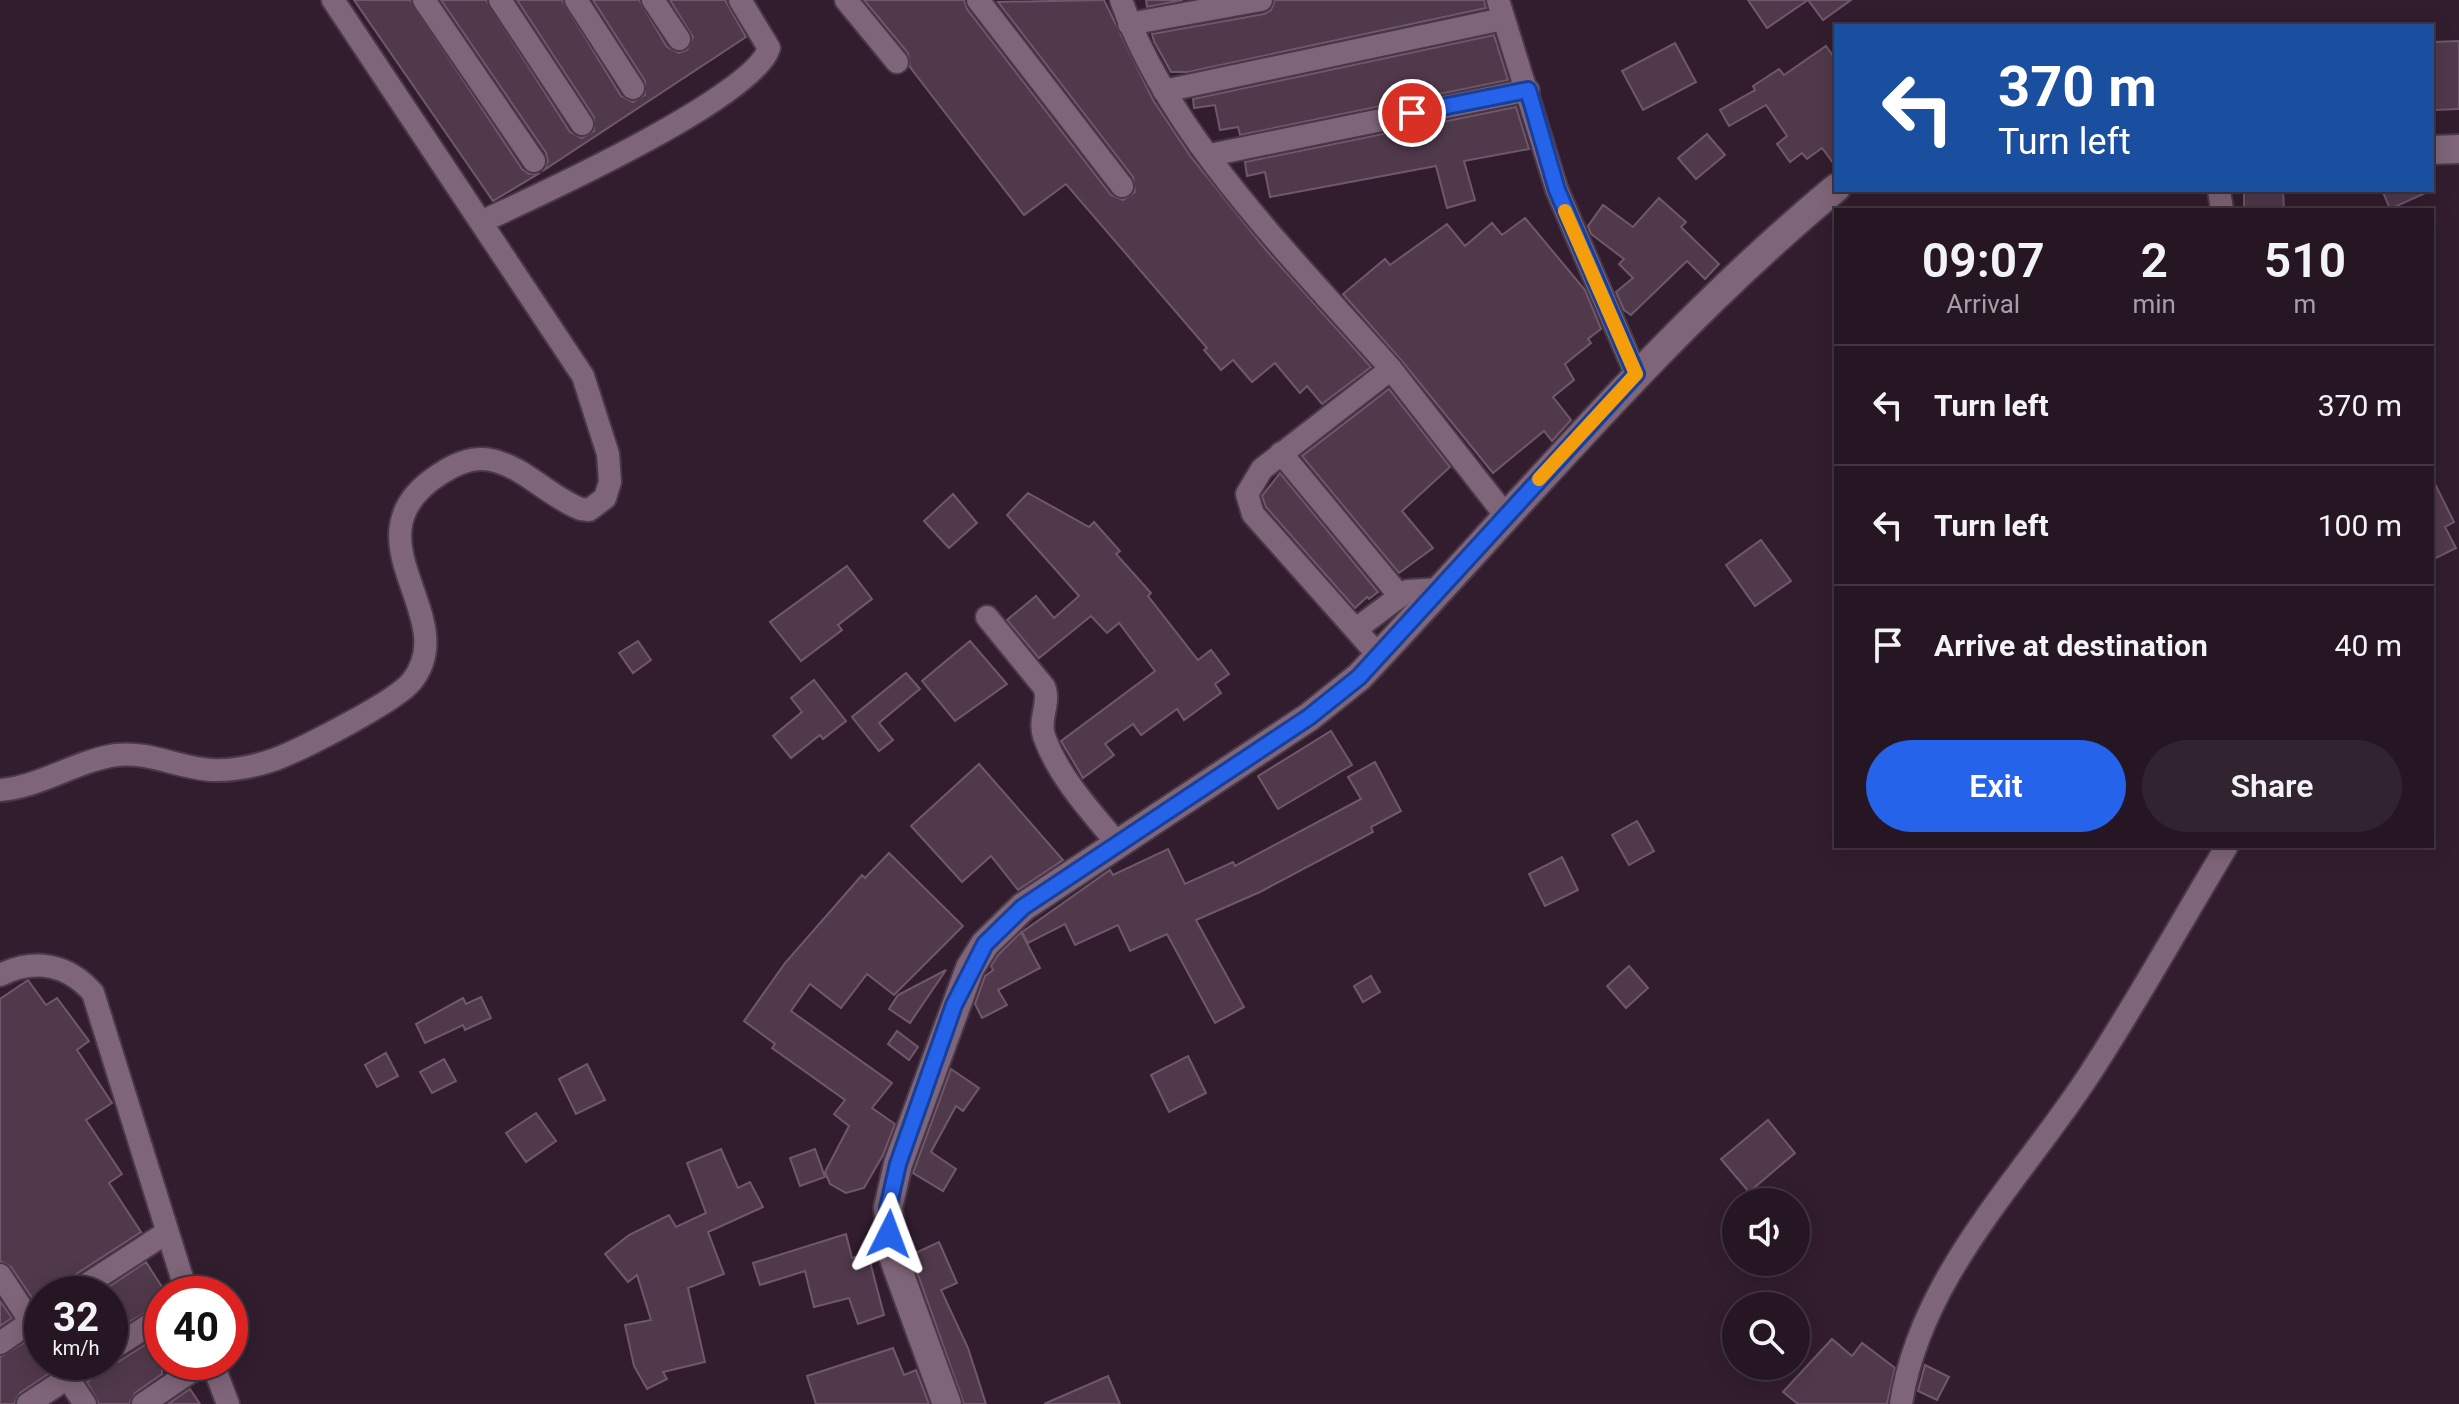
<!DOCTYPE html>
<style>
:root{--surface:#261623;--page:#322330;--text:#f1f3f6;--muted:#a49fa6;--line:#423541;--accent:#2563eb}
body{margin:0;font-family:Roboto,sans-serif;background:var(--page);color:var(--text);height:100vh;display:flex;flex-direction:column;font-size:30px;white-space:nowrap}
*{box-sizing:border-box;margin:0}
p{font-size:26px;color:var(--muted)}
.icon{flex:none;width:44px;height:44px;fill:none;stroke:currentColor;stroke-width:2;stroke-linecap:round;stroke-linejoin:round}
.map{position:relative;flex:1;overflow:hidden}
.drawer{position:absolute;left:1834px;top:208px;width:600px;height:640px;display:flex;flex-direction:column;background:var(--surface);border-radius:0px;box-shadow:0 4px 20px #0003,0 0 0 2px var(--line)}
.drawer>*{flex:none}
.guide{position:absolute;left:1834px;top:24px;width:600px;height:168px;border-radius:0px;box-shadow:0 4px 20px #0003,0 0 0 2px var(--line);background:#1a4fa0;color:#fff;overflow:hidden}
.tools{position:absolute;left:1722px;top:1188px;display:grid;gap:16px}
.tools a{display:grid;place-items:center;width:88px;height:88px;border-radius:50%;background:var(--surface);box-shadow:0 4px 20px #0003,0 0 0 2px var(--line);font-size:40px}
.speed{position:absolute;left:24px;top:1276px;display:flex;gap:16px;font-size:40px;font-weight:700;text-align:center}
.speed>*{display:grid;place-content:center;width:104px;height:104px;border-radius:50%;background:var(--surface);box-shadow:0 4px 20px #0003,0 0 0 2px var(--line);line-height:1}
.speed small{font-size:20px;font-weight:400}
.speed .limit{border:12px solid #d22;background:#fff;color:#111}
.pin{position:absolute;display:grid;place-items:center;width:68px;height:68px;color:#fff;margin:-34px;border:4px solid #fff;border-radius:50%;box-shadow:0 2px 8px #0007}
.me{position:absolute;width:88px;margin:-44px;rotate:3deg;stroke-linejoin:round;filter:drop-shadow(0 0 6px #0008)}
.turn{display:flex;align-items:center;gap:28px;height:168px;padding:0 32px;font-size:36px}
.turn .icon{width:104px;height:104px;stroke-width:2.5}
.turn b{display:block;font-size:56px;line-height:68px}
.eta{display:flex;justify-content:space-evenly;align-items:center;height:136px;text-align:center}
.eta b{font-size:48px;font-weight:600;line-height:56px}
.cta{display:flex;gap:16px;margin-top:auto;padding:16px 32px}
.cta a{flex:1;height:92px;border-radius:48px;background:var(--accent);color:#fff;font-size:32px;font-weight:600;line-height:92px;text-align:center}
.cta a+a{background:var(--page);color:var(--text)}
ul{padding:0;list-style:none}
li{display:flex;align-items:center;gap:24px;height:120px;padding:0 32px;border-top:2px solid var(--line)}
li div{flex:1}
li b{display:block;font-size:30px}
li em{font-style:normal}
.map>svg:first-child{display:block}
.building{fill:#51394c;stroke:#70576b;stroke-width:2}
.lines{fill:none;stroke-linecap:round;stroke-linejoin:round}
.minor-casing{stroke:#493847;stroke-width:26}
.tertiary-casing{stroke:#493847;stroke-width:32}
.minor{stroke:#7f6579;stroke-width:22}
.tertiary{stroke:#7f6579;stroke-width:28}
.route-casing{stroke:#184099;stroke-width:20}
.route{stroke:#2563eb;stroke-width:14}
.slow{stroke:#f59e0b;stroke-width:14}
</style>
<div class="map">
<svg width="2459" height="1404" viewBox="0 0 2459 1404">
<rect width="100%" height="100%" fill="#321d2f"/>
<g class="building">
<path d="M 354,0 L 410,0 L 522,169 L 529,174 L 538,174 L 493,201 Z"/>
<path d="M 441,0 L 486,0 L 570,132 L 582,138 L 594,131 L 594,117 L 517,0 L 562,0 L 621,96 L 633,102 L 645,95 L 645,81 L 593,0 L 639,0 L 667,47 L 679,53 L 687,50 L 693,37 L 670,0 L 725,0 L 746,37 L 544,170 L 548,161 L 546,153 Z"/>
<path d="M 864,0 L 964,0 L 967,9 L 1111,195 L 1123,200 L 1135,192 L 1133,177 L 998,2 L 1104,0 L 1153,100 L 1191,157 L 1266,250 L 1371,367 L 1322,404 L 1307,386 L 1300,393 L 1275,363 L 1252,382 L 1233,360 L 1221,370 L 1204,350 L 1207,348 L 1066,184 L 1024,215 L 926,88 L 910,67 L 908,53 Z"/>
<path d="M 1146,0 L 1183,0 L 1147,7 Z"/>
<path d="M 1275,0 L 1484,0 L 1486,8 L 1188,72 L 1171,72 L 1154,41 L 1152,34 L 1264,14 L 1271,10 Z"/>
<path d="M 1748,0 L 1851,0 L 1823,20 L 1808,0 L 1767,28 Z"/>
<path d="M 1494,35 L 1508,80 L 1240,135 L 1238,127 L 1220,130 L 1215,105 L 1194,108 L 1193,99 Z"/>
<path d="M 2459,41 L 2459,109 L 2435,110 L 2433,42 Z"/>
<path d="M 1675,43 L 1696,82 L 1643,110 L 1622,71 Z"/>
<path d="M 1826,46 L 1836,60 L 1836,167 L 1822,148 L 1807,159 L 1802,153 L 1790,162 L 1777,144 L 1787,136 L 1766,105 L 1729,126 L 1720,110 L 1755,90 L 1753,86 L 1779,69 L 1784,75 Z"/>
<path d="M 1516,107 L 1529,149 L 1464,161 L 1475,200 L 1447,208 L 1436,166 L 1270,197 L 1265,172 L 1247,176 L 1245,162 Z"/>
<path d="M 1707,134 L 1725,155 L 1696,179 L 1678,158 Z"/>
<path d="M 2244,190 L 2283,190 L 2284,210 L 2244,210 Z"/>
<path d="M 2382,190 L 2432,190 L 2390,209 Z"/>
<path d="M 1659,198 L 1686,222 L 1681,227 L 1719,264 L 1705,279 L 1687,261 L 1631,315 L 1624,310 L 1616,292 L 1633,278 L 1619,264 L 1624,259 L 1591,234 L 1588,226 L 1603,205 L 1633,227 Z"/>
<path d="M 1525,218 L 1585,290 L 1601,329 L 1588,339 L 1591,343 L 1565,364 L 1574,380 L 1553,397 L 1571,420 L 1552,441 L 1544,431 L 1493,473 L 1401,360 L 1343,294 L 1385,259 L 1390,265 L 1447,224 L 1465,246 L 1492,223 L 1502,235 Z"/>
<path d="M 1389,389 L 1450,467 L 1402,511 L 1433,548 L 1399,573 L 1302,456 Z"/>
<path d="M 1280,473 L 1378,592 L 1369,599 L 1367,597 L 1355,608 L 1266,507 L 1262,496 Z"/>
<path d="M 2432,478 L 2454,522 L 2445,527 L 2456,548 L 2432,560 Z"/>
<path d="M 1028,493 L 1089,527 L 1094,522 L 1120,551 L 1116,554 L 1151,593 L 1148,596 L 1198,660 L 1211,650 L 1229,674 L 1215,684 L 1221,693 L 1184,720 L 1177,709 L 1141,735 L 1133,724 L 1105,744 L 1114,755 L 1083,778 L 1061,741 L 1155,671 L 1119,623 L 1107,633 L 1091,616 L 1039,658 L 1007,620 L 1036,596 L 1054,618 L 1079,596 L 1007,515 Z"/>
<path d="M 953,494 L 977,523 L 949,548 L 924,521 Z"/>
<path d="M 1761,540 L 1791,581 L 1755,606 L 1726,565 Z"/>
<path d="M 847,566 L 872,599 L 838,625 L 842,630 L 801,661 L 770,622 Z"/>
<path d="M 638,641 L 651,660 L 633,673 L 619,653 Z"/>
<path d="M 970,641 L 1007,684 L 955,721 L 922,681 Z"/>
<path d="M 906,673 L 920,689 L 879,723 L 893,740 L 879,751 L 852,717 Z"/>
<path d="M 814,680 L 846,721 L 823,739 L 820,735 L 791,758 L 773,736 L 802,712 L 791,698 Z"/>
<path d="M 1331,731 L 1352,765 L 1278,809 L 1258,776 Z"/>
<path d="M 1375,762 L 1401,811 L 1371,827 L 1373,832 L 1260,892 L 1196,920 L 1244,1007 L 1215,1023 L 1167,934 L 1130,951 L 1118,925 L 1075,945 L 1065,924 L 1028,943 L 1022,932 L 1110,870 L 1113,875 L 1168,849 L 1185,884 L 1233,862 L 1235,866 L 1361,799 L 1348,777 Z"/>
<path d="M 979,764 L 1063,860 L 1018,890 L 991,856 L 962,882 L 911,826 Z"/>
<path d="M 1637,821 L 1654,851 L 1629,865 L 1612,835 Z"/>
<path d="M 889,853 L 963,926 L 894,995 L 867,974 L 841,1008 L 810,984 L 791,1011 L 892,1083 L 872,1108 L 895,1124 L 883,1155 L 864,1188 L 846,1193 L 830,1184 L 825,1172 L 849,1126 L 834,1114 L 845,1100 L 772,1048 L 775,1044 L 744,1021 L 785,963 L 862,875 L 865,878 Z"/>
<path d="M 1562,857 L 1578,890 L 1545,906 L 1529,874 Z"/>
<path d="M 1021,932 L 1040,968 L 998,990 L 1007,1005 L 982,1018 L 975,1004 L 985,976 L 993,970 L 991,966 L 998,955 Z"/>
<path d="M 1629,966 L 1648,988 L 1626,1008 L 1607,986 Z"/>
<path d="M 946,970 L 910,1023 L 889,1009 L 898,995 Z"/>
<path d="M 1371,976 L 1380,992 L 1363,1002 L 1354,986 Z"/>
<path d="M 28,980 L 46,1005 L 57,998 L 89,1041 L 77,1050 L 112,1103 L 86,1120 L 122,1174 L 109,1183 L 141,1232 L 64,1282 L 58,1294 L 42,1294 L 42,1300 L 35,1302 L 11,1267 L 0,1261 L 0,999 Z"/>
<path d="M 481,997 L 491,1018 L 465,1030 L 463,1025 L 425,1043 L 416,1024 L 463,998 L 466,1004 Z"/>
<path d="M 897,1031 L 918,1047 L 909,1060 L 888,1044 Z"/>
<path d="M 386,1053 L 398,1076 L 377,1087 L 365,1065 Z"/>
<path d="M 1188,1056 L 1206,1093 L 1169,1112 L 1151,1075 Z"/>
<path d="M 444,1059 L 456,1081 L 432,1093 L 420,1072 Z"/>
<path d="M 587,1064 L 605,1100 L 576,1114 L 559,1079 Z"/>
<path d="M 951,1069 L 979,1088 L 963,1111 L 956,1106 L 931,1152 L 956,1169 L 943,1191 L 913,1173 Z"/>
<path d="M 536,1113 L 556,1141 L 526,1162 L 506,1133 Z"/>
<path d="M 1768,1120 L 1795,1153 L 1749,1192 L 1721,1159 Z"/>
<path d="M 721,1149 L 738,1188 L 750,1182 L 763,1207 L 708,1232 L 724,1274 L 688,1288 L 705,1362 L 663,1372 L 667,1379 L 647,1389 L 634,1366 L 625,1325 L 651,1320 L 637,1275 L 628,1282 L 605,1254 L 629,1235 L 669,1215 L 676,1227 L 706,1213 L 687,1163 Z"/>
<path d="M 815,1149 L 825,1177 L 800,1186 L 790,1158 Z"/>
<path d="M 846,1234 L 852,1258 L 868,1254 L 884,1315 L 858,1324 L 849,1298 L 814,1307 L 805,1271 L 760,1285 L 753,1263 Z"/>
<path d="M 939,1242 L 957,1283 L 941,1290 L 968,1348 L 986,1404 L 964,1404 L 911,1255 Z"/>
<path d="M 146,1262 L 162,1287 L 162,1303 L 110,1333 L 110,1294 L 98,1294 Z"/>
<path d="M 0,1301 L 12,1318 L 0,1326 Z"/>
<path d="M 162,1334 L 162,1374 L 135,1393 L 129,1404 L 99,1404 L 87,1382 L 100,1373 L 106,1363 L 118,1362 Z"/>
<path d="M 1832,1339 L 1852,1356 L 1862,1343 L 1895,1368 L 1887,1404 L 1798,1404 L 1783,1392 Z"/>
<path d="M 27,1341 L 42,1353 L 48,1374 L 20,1393 L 14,1404 L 0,1404 L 0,1357 Z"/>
<path d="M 893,1348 L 904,1375 L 916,1370 L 929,1404 L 816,1404 L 807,1376 Z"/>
<path d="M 1925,1365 L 1949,1377 L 1937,1400 L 1918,1391 Z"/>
<path d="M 1108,1376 L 1120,1404 L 1044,1404 Z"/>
<path d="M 190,1389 L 200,1404 L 168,1404 Z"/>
</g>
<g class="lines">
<g class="minor-casing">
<g id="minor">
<path d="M 424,0 L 534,161"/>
<path d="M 500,0 L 582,124"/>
<path d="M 576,0 L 633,88"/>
<path d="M 653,0 L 679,39"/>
<path d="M 846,0 L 897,62"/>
<path d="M 978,0 L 1122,186"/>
<path d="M 1121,0 C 1169,137 1296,261 1391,369"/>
<path d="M 1498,0 L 1557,190 L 1636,374"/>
<path d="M 1129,24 L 1261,0"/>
<path d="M 1164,91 L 1503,19"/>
<path d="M 1210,155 L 1528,90"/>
<path d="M 2219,190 L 2222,210"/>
<path d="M 483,221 C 535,197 755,97 769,48 L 740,0"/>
<path d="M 1281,453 L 1399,595"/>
<path d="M 987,617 L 1044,687 C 1051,702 1038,719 1044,736 C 1058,776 1091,812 1118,844"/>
<path d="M 1356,629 L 1407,591 L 1440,589"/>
<path d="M 1379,656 L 1253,514 L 1247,494 L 1262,469 L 1391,369 L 1506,516"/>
<path d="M 0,790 C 40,787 76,761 116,755 C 149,751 179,768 211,770 C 233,771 256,766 276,759 C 302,749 397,701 412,681 C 464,616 341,537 440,474 C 455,464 472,456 491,460 C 525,467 549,497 581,509 L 589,510 L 605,498 L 610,482 L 608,454 L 583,376 L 333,0"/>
<path d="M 0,975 C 35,958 68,964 93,993 L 187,1294"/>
<path d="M 0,1275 L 42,1339"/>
<path d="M 72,1294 L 166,1233"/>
<path d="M 0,1343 L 42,1314"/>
<path d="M 110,1350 L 162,1317"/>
<path d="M 57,1362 L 85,1404"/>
<path d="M 212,1362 L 228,1404"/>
<path d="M 28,1404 L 92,1362"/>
<path d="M 143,1404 L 205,1362"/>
<path d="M 1901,1404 C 1920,1277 2021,1179 2089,1075 C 2138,1000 2181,922 2227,846"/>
</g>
</g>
<g class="tertiary-casing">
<g id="tertiary">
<path d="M 2432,150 L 2459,149"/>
<path d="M 947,1404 L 894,1259 L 888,1208 L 898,1164 L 970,968 L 985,944 L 1023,907 L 1309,717 L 1359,677 C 1516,511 1660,334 1836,188"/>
</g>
</g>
<use href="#minor" class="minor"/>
<use href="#tertiary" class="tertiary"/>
</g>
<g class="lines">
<g class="route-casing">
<path id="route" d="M 889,1234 L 888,1208 L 898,1164 L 954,1005 L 985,944 L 1023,907 L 1309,717 L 1359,677 L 1636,374 L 1557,190 L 1528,90 L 1412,113"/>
</g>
<use href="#route" class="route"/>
<path class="slow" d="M 1539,479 L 1636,374 L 1565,211"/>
</g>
</svg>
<div class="tools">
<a><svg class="icon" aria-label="sound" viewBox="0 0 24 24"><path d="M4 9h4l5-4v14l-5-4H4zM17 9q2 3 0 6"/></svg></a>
<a><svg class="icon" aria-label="search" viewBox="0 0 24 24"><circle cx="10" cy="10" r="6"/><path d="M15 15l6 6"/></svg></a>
</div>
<div class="speed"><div>32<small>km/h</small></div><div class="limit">40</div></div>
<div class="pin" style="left:1412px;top:113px;background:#d93025"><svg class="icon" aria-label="arrive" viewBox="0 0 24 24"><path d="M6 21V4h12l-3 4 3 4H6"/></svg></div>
<svg class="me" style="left:889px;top:1234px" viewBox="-20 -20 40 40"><path d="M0-17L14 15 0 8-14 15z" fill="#2563eb" stroke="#fff" stroke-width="4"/></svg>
<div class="guide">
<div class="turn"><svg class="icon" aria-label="left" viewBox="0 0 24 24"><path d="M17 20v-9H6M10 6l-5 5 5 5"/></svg><div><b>370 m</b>Turn left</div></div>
</div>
<section class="drawer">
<div class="eta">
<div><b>09:07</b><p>Arrival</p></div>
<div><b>2</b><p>min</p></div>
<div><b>510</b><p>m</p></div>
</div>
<ul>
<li><svg class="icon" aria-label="left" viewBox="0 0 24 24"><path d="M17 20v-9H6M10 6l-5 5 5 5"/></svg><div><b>Turn left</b></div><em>370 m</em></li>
<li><svg class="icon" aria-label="left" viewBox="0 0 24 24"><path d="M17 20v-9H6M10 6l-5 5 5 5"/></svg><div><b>Turn left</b></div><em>100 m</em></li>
<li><svg class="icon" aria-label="arrive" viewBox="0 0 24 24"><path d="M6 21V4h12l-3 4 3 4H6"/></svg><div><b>Arrive at destination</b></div><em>40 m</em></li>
</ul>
<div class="cta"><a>Exit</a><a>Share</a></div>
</section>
</div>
